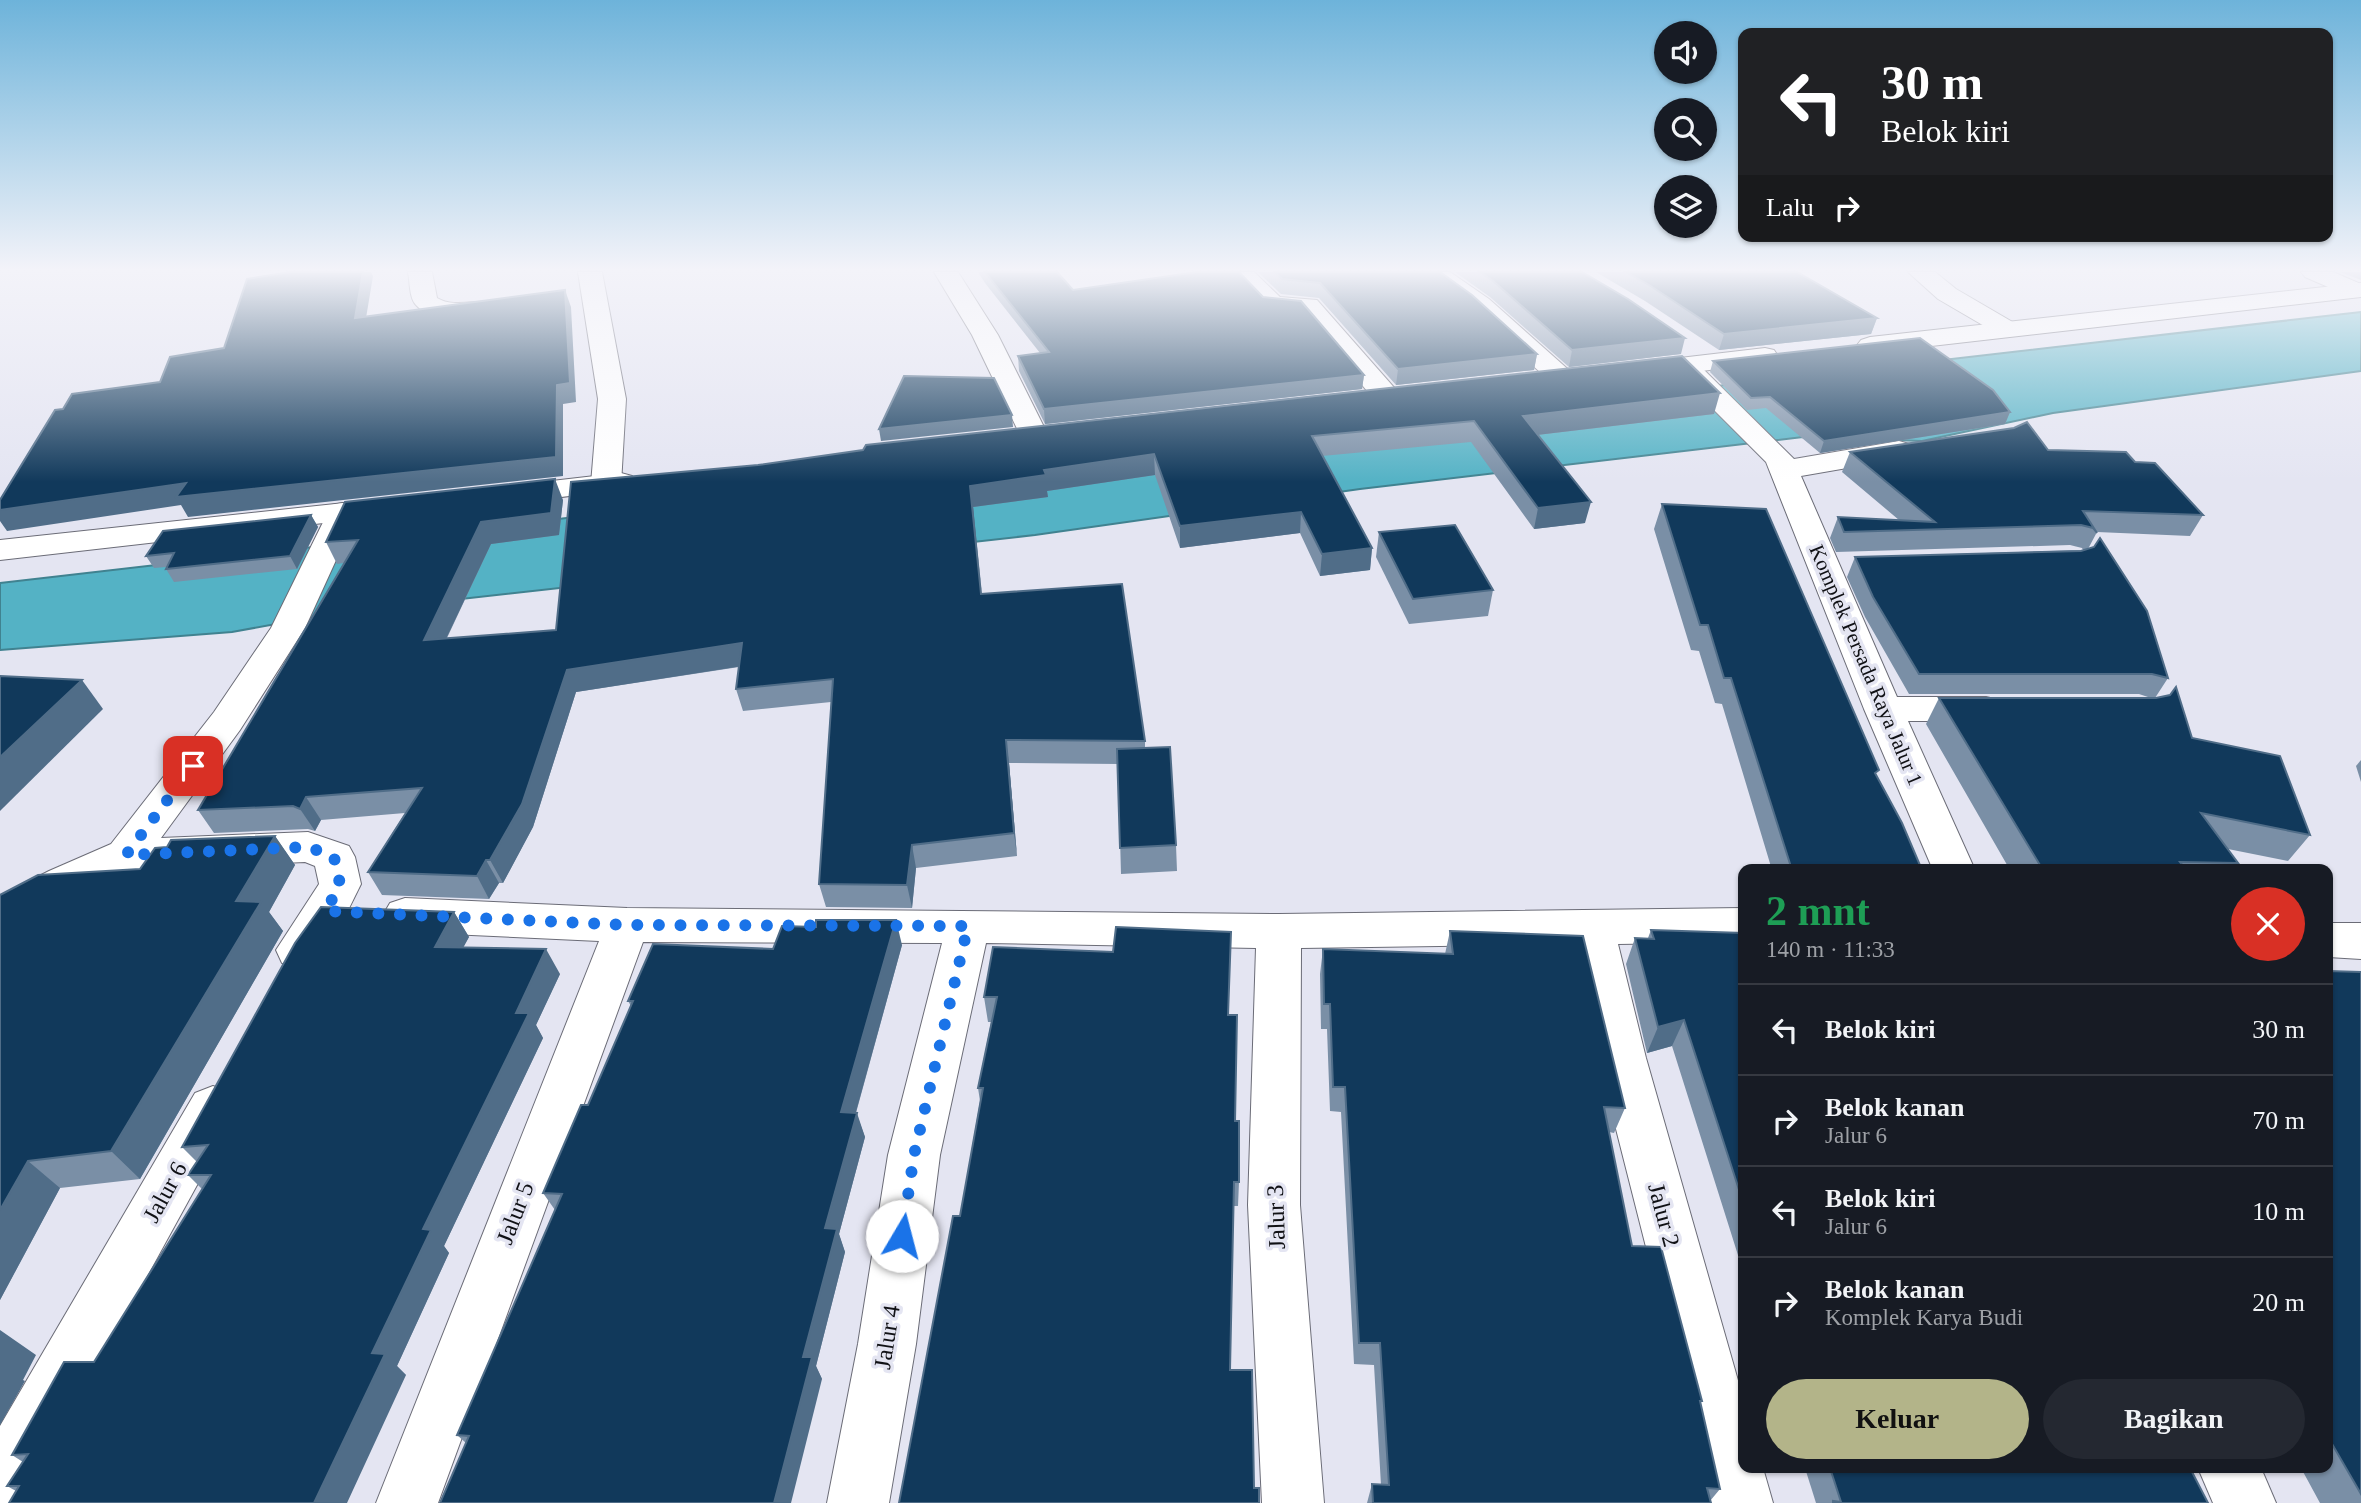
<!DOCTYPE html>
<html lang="id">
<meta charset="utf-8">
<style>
:root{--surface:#171b24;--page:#242831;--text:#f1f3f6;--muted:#9ea1a6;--line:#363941;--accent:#b3b489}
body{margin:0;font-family:"Times New Roman",serif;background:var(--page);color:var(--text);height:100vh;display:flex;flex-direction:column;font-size:26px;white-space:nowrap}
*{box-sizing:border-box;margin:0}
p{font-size:23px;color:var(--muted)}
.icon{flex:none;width:38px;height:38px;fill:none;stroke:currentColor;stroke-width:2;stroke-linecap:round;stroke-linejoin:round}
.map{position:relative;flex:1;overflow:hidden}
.panel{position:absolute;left:1738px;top:864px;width:595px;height:609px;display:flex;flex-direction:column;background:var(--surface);border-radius:14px;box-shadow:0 2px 5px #0004}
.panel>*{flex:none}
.guide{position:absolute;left:1738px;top:28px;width:595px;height:214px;border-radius:14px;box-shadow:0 2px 5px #0004;background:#202124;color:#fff;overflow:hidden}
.buttons{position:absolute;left:1654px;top:21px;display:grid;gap:14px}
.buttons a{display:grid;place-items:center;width:63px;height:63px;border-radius:50%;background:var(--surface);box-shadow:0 2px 5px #0004;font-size:35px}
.pin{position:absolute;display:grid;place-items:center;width:60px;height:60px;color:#fff;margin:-30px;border-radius:14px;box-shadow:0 4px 10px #0006}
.me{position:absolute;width:77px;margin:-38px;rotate:8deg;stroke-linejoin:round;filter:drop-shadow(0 0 5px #0008)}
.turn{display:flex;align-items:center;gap:24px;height:147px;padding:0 28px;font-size:32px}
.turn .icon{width:91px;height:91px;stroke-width:2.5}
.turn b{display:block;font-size:49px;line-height:60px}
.then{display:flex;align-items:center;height:66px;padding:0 28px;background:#0003;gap:14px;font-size:26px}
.round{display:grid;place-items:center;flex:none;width:74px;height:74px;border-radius:37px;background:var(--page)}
.summary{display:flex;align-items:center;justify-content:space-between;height:119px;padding:0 28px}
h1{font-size:42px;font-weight:700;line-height:52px;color:#1e9e55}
.primary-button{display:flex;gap:14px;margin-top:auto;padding:14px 28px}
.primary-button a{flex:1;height:80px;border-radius:42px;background:var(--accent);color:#111;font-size:28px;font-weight:700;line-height:80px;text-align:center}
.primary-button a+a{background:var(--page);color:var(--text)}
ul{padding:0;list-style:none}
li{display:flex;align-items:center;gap:21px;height:91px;padding:0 28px;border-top:2px solid var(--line)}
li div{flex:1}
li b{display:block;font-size:26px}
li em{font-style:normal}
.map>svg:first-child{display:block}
.water{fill:#54b2c5;stroke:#408290;stroke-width:2}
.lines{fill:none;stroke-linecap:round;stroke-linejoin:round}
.street-casing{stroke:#6b6c77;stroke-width:2}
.primary-casing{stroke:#6b6c77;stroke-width:2}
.street{fill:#fff;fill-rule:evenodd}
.primary{fill:#fff;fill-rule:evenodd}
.wall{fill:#7a8fa6}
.shaded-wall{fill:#506d88}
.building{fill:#11395b;stroke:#506d88;stroke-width:2}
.route{stroke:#1a73e8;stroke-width:12;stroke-dasharray:0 21.6}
.labels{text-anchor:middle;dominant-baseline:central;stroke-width:7;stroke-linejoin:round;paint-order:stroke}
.street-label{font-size:21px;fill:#101115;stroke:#e4e5f2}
.near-street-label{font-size:24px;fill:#101115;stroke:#e4e5f2}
</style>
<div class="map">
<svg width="2361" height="1503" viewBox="0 0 2361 1503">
<rect width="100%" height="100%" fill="#e4e5f2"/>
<path class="water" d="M 2361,312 L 2361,371 L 2053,413 L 1922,441 L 1803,437 L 1360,489 L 1035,535 L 336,613 L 232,632 L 0,650 L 0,583 Z"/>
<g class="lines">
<g class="street-casing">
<g id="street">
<path d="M 408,272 L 432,272 L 437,298 C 456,309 477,298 498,303 L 501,308 L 498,313 C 477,318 431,323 416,305 C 409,298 410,281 408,272 Z"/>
<path d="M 578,272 L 602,272 L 626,399 L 621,484 L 617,490 L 606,493 L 595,490 L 591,484 L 598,399 Z"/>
<path d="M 934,272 L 958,272 L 998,335 L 1049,437 L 1045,443 L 1035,446 L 1025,443 L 1021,437 L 972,335 Z"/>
<path d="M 1238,272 L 1254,272 L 1280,297 L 1317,300 L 1398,392 L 1402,398 L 1398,404 L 1388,406 L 1378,404 L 1301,312 L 1264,309 L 1238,282 L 1234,277 Z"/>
<path d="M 1422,272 L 1450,272 L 1489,299 L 1571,372 L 1575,378 L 1571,384 L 1562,386 L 1553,384 L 1471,309 Z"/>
<path d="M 1908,272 L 1935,272 L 1956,289 L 2016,324 L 2020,329 L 2016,334 L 2007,337 L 1998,334 L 1938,299 Z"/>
<path d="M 2301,272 L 2333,272 L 2361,284 L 2361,297 L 2349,296 L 2305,277 Z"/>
<path d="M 1685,358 L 1694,360 L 1794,459 L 1899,441 L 1909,444 L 1914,450 L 1909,456 L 1899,459 L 1801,476 L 1897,697 L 1986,697 L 1999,700 L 2005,709 L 1999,718 L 1986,721 L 1908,721 L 1975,870 L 1933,870 L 1864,709 L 1766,462 L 1676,372 L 1672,366 L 1676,360 Z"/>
<path d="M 343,503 L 354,505 L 358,512 L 305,628 L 240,730 L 161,838 L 308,832 L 349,846 L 355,857 L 361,884 C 351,904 323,967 298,968 C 294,968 287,964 282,963 L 276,950 L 319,884 L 315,866 L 305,862 L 131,870 L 79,893 L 15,928 L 0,933 L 0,896 L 49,871 L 111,844 L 214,712 L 271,628 L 328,512 L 332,505 Z"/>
<path d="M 405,898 L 627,908 L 1279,914 L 1743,908 L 1743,942 L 1618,944 L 1646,1058 L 1743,1398 L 1743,1468 L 1763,1468 L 1773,1503 L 1711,1503 L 1598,1058 L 1573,944 L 1301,948 L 1300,1205 L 1324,1503 L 1262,1503 L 1248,1205 L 1256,948 L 986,943 L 940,1155 L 916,1344 L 889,1503 L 827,1503 L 858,1344 L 888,1155 L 942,943 L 643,942 L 438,1503 L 376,1503 L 599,941 L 405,932 L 390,927 L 383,915 L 390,903 Z"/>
<path d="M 2328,923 L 2361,923 L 2361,959 L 2328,957 Z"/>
<path d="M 213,1086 L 231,1093 L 238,1108 L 231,1123 L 47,1459 L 26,1503 L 0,1503 L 0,1426 L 195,1093 Z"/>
<path d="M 2198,1468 L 2261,1468 L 2276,1503 L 2213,1503 Z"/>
</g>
</g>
<g class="primary-casing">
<g id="primary">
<path d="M 2361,283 L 2361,297 L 1870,353 L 1861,350 L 1857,345 L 1861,340 L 1870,337 Z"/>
<path d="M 1765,348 L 1774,350 L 1778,356 L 1774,362 L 1637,379 L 1628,377 L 1624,371 L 1628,365 L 1637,363 Z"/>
<path d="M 621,473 L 632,476 L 636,482 L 632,488 L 507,504 L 496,501 L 492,495 L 496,489 L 507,486 Z"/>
<path d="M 391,498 L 402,500 L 406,507 L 402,514 L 0,560 L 0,540 Z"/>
</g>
</g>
<use href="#street" class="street"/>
<use href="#primary" class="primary"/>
</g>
<g class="wall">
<path d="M 978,272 L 1057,272 L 1073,290 L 1263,297 L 1364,375 L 1362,389 L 1045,424 L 1019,371 L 1018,356 L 1040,353 L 985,283 Z"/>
<path d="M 1258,272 L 1440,272 L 1537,354 L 1534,370 L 1396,385 L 1319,298 L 1281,294 Z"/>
<path d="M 1455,272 L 1582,272 L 1681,354 L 1569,367 L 1490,297 Z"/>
<path d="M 1596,272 L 1797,272 L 1877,318 L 1871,334 L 1719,350 L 1645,301 Z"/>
<path d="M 2340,272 L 2361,272 L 2361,280 Z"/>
<path d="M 1682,356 L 1714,414 L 1537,435 L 1585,523 L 1534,529 L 1471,442 L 1322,456 L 1372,548 L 1370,570 L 1320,576 L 1300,533 L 1180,548 L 1155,475 L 1047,491 L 1048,497 L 973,507 L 981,594 L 1145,741 L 1145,748 L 1176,845 L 1177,871 L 1121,874 L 1118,764 L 1009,763 L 1017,856 L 916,868 L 912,908 L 826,907 L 819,884 L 831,702 L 743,711 L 736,689 L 739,667 L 576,692 L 533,827 L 503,883 L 499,883 L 489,899 L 382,895 L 368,872 L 405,813 L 321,820 L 315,831 L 308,829 L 214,833 L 198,810 L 344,563 L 337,564 L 326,542 L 563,500 L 559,535 L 491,544 L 447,638 L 556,630 L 758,465 Z"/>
<path d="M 1713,361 L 2010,412 L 2005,424 L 1820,453 L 1766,408 L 1747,410 L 1710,372 Z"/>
<path d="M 2048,450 L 2135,462 L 2203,515 L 2190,536 L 2097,532 L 2088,549 L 2168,678 L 2155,698 L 2192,738 L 2310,835 L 2288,861 L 2228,849 L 2238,863 L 2233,870 L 2010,870 L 1926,724 L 1939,698 L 2151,698 L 2139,694 L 1909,694 L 1865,617 L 1847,577 L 1855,557 L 2083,550 L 2082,548 L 2070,545 L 1836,552 L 1830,538 L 1838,517 L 1899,520 L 1842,472 L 1850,452 Z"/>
<path d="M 1662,504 L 1876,776 L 1922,870 L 1772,870 L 1722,704 L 1715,703 L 1699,651 L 1691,650 L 1654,529 Z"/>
<path d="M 311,515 L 318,527 L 297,569 L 174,582 L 166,569 L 166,567 L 154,568 L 146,556 Z"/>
<path d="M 1379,532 L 1493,590 L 1488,616 L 1409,624 L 1376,557 Z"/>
<path d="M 2361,760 L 2361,782 L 2356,766 Z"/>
<path d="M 275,836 L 295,865 L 269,912 L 283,931 L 140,1179 L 60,1188 L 0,1300 L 0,895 L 140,869 L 167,847 Z"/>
<path d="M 454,912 L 469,937 L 463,947 L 560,974 L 536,1025 L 543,1038 L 444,1246 L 449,1253 L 397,1366 L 406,1375 L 16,1491 L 7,1486 L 23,1462 L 12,1455 L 94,1362 L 202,1189 L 188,1175 L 197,1162 L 182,1147 Z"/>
<path d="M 1651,930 L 1743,933 L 1743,1271 L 1672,1046 L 1647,1053 L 1626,964 L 1635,938 L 1648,938 Z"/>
<path d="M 1450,931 L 1625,1108 L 1614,1133 L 1609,1132 L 1632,1246 L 1702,1401 L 1700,1404 L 1720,1489 L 1710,1501 L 1711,1503 L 1367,1503 L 1372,1484 L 1381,1485 L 1374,1365 L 1354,1364 L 1341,1112 L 1330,1111 L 1327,1029 L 1321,1029 L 1320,974 L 1323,949 L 1445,954 Z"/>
<path d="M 902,945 L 856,1113 L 865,1137 L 839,1234 L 845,1252 L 816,1366 L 822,1379 L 466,1443 L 457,1435 L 555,1210 L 543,1193 L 588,1105 L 631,1006 L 628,1001 L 773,949 Z"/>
<path d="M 2328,971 L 2361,972 L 2361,1503 L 2320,1503 L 2301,1468 L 2328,1468 Z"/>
<path d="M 984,997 L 1228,1015 L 1239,1182 L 1238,1206 L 1233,1206 L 1230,1370 L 1254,1488 L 1259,1503 L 960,1216 L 980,1101 L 978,1088 L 991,1022 L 988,1022 Z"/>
<path d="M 1805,1468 L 2190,1468 L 2208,1503 L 1816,1503 Z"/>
</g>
<g class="shaded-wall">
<path d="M 363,272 L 371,272 L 373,276 L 363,336 L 355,318 Z"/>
<path d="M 565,290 L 571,307 L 576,402 L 563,404 L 563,476 L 188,517 L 181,505 L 7,531 L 0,521 L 0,510 L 557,385 Z"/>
<path d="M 1877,318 L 1871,334 L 1719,350 L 1724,334 Z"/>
<path d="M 1685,338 L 1681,354 L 1569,367 L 1572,350 Z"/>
<path d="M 1537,354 L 1534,370 L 1396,385 L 1398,369 Z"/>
<path d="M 1364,375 L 1362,389 L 1045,424 L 1044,409 Z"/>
<path d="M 1720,393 L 1714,414 L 1519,437 L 1523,416 Z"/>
<path d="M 2010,412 L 2005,424 L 1820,453 L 1824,441 Z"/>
<path d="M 1012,415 L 1013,427 L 881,441 L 879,429 Z"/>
<path d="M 1154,454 L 1155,475 L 1047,491 L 1048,497 L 973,507 L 984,616 L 970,486 L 1044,470 Z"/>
<path d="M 555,479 L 563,500 L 559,535 L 491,544 L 435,662 L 424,640 L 481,522 Z"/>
<path d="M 1591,502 L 1585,523 L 1534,529 L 1538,508 Z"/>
<path d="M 1301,512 L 1300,533 L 1180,548 L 1180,526 Z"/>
<path d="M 311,515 L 318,527 L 297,569 L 290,556 Z"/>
<path d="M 1372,548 L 1370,570 L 1320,576 L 1322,554 Z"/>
<path d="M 742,643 L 749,665 L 576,692 L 533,827 L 503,883 L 490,860 L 567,670 Z"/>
<path d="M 82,680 L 103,709 L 0,811 L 0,757 Z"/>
<path d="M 1006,740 L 1009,763 L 1017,856 L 1014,833 Z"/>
<path d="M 306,797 L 321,820 L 315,831 L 300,809 Z"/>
<path d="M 275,836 L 295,865 L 269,912 L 283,931 L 140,1179 L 111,1151 L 236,901 Z"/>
<path d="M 912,845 L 916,868 L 912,908 L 907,885 Z"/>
<path d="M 486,860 L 499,883 L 489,899 L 477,876 Z"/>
<path d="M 454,912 L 469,937 L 450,972 L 435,947 Z"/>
<path d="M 896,920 L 902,945 L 849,1137 L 841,1112 Z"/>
<path d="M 546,949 L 560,974 L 536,1025 L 543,1038 L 444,1246 L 449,1253 L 397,1366 L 406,1375 L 347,1503 L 314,1503 L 372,1353 L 423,1229 L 516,1013 Z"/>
<path d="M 1684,1020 L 1672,1046 L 1647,1053 L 1658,1027 Z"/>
<path d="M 857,1113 L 865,1137 L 839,1234 L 845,1252 L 816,1366 L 822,1379 L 791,1503 L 774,1503 L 803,1357 L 825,1228 Z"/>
<path d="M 28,1161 L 60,1188 L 0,1300 L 0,1210 Z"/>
<path d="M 0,1330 L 36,1355 L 23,1380 L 25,1381 L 0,1425 Z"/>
</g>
<g class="building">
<path d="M 290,272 L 363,272 L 355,318 L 565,290 L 570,383 L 557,385 L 556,457 L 176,497 L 186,483 L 0,510 L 0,500 L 55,410 L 63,409 L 72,394 L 160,382 L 170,357 L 224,348 L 247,279 Z"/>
<path d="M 985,272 L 1057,272 L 1073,290 L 1197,272 L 1239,272 L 1263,297 L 1301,301 L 1364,375 L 1044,409 L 1018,356 L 1049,352 Z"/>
<path d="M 1275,272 L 1440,272 L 1472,295 L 1537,354 L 1398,369 L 1320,283 L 1282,279 Z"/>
<path d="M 1480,272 L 1582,272 L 1628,299 L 1685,338 L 1572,350 L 1493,281 Z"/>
<path d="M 1626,272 L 1797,272 L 1877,318 L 1724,334 L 1649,285 Z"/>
<path d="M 1920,338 L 1993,390 L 2010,412 L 1824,441 L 1770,397 L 1751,398 L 1713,361 Z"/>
<path d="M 1682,356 L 1720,393 L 1523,416 L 1591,502 L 1538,508 L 1474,421 L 1312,436 L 1372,548 L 1322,554 L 1301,512 L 1180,526 L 1154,454 L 1044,470 L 1046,475 L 970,486 L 981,594 L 1122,584 L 1145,741 L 1006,740 L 1014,833 L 912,845 L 907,885 L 819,884 L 833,679 L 736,689 L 742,643 L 567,670 L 522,804 L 490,860 L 486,860 L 477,876 L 368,872 L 422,788 L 306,797 L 300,809 L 293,806 L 198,810 L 358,540 L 326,542 L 345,502 L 555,479 L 551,513 L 481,522 L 424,640 L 556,630 L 571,482 L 758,465 L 863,450 L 866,445 Z"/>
<path d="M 904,376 L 994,378 L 1012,415 L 879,429 Z"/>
<path d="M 2027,422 L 2048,450 L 2126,452 L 2135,462 L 2155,463 L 2203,515 L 2083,511 L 2097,533 L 2093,528 L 2081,525 L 1844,532 L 1838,517 L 1935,522 L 1850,452 L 2014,428 Z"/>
<path d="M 1662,504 L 1766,509 L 1879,770 L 1875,773 L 1902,823 L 1922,870 L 1792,870 L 1731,678 L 1724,678 L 1708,625 L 1700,625 Z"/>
<path d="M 311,515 L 290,556 L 166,569 L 174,553 L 146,556 L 163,531 Z"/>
<path d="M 1455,525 L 1493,590 L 1413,599 L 1379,532 Z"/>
<path d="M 2100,538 L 2147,611 L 2168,678 L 2152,674 L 1919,674 L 1873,597 L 1855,557 L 2081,551 L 2094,547 Z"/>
<path d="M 0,676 L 82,680 L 0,757 Z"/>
<path d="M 2176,687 L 2192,738 L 2280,756 L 2310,835 L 2201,813 L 2238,863 L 2180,862 L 2186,870 L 2043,870 L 1939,698 L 2156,698 L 2170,695 Z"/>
<path d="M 1170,747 L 1176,845 L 1120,848 L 1117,749 Z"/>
<path d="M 275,836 L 236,901 L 261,902 L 111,1151 L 28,1161 L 0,1210 L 0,895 L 38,875 L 140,869 L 155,848 L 167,847 L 171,840 Z"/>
<path d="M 321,907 L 454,912 L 435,947 L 546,949 L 516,1013 L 529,1013 L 423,1229 L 431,1230 L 372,1353 L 385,1354 L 314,1503 L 9,1503 L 19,1486 L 7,1486 L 28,1454 L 12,1455 L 64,1362 L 94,1362 L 211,1175 L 188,1175 L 208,1145 L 182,1147 L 295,943 Z"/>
<path d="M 816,920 L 896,920 L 841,1112 L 857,1113 L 825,1228 L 837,1229 L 803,1357 L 812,1357 L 774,1503 L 440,1503 L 469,1436 L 457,1435 L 562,1194 L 543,1193 L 581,1105 L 588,1105 L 633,1001 L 628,1001 L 653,944 L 773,949 L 782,926 L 816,927 Z"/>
<path d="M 1116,927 L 1231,932 L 1228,1015 L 1237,1015 L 1235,1121 L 1239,1121 L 1239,1182 L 1234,1182 L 1230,1370 L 1252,1370 L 1254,1488 L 1259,1488 L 1259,1503 L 899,1503 L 953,1216 L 960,1216 L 983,1088 L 978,1088 L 997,997 L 984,997 L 993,947 L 1113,952 Z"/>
<path d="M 1651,930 L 1743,933 L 1743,1202 L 1684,1020 L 1658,1027 L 1635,938 L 1654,939 Z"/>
<path d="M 1450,931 L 1583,936 L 1625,1108 L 1604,1107 L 1632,1246 L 1661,1247 L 1702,1401 L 1700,1401 L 1720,1489 L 1707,1488 L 1711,1503 L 1373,1503 L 1372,1484 L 1389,1485 L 1380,1343 L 1359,1343 L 1345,1087 L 1333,1087 L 1330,1004 L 1324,1004 L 1323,949 L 1453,954 Z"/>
<path d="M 2328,971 L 2361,972 L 2361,1494 L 2328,1437 Z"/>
<path d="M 1830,1468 L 2190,1468 L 2208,1503 L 1833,1503 L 1833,1501 L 1841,1502 Z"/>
</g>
<linearGradient id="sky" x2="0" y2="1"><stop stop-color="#6db3da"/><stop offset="0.56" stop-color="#f3f3f9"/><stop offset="1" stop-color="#f3f3f9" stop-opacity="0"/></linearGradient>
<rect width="2361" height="482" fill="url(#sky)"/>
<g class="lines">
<path class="route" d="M 193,766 L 126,855 L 309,847 L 334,857 L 340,884 L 326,911 L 627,925 L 968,926 L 914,1155 L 902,1236"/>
</g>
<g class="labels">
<g class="street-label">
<text transform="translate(1866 665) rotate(67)">Komplek Persada Raya Jalur 1</text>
</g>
<g class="near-street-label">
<text transform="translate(165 1192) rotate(-61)">Jalur 6</text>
<text transform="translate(515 1213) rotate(-69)">Jalur 5</text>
<text transform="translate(1664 1215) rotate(75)">Jalur 2</text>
<text transform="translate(1276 1217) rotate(-92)">Jalur 3</text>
<text transform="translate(887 1337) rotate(-81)">Jalur 4</text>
</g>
</g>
</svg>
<div class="buttons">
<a><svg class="icon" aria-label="sound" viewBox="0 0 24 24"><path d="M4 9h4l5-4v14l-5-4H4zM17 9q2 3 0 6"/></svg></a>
<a><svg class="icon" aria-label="search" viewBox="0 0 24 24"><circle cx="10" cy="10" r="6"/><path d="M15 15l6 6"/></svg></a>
<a><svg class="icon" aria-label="layers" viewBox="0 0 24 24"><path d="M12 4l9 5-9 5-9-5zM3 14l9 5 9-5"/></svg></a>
</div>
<div class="pin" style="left:193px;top:766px;background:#d93025"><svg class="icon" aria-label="arrive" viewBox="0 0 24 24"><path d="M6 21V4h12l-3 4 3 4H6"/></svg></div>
<svg class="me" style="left:902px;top:1236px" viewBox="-20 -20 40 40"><circle r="19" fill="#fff"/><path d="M0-13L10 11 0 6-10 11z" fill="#1a73e8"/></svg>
<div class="guide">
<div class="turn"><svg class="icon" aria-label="left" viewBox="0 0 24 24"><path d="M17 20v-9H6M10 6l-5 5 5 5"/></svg><div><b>30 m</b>Belok kiri</div></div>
<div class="then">Lalu<svg class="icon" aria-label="right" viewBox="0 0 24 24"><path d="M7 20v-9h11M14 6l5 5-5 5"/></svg></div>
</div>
<section class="panel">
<div class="summary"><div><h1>2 mnt</h1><p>140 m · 11:33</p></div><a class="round" style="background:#d93025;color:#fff"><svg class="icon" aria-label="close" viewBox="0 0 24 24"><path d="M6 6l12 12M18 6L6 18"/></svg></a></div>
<ul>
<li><svg class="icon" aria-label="left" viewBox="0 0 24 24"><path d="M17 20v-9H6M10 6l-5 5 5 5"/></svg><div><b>Belok kiri</b></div><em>30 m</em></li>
<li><svg class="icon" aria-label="right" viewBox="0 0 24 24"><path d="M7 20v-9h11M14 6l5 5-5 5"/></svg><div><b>Belok kanan</b><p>Jalur 6</p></div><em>70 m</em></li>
<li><svg class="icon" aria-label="left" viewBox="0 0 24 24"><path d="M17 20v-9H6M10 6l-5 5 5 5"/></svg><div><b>Belok kiri</b><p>Jalur 6</p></div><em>10 m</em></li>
<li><svg class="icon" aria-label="right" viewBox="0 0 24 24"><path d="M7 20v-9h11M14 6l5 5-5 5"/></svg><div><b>Belok kanan</b><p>Komplek Karya Budi</p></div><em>20 m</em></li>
</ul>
<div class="primary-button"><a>Keluar</a><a>Bagikan</a></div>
</section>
</div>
